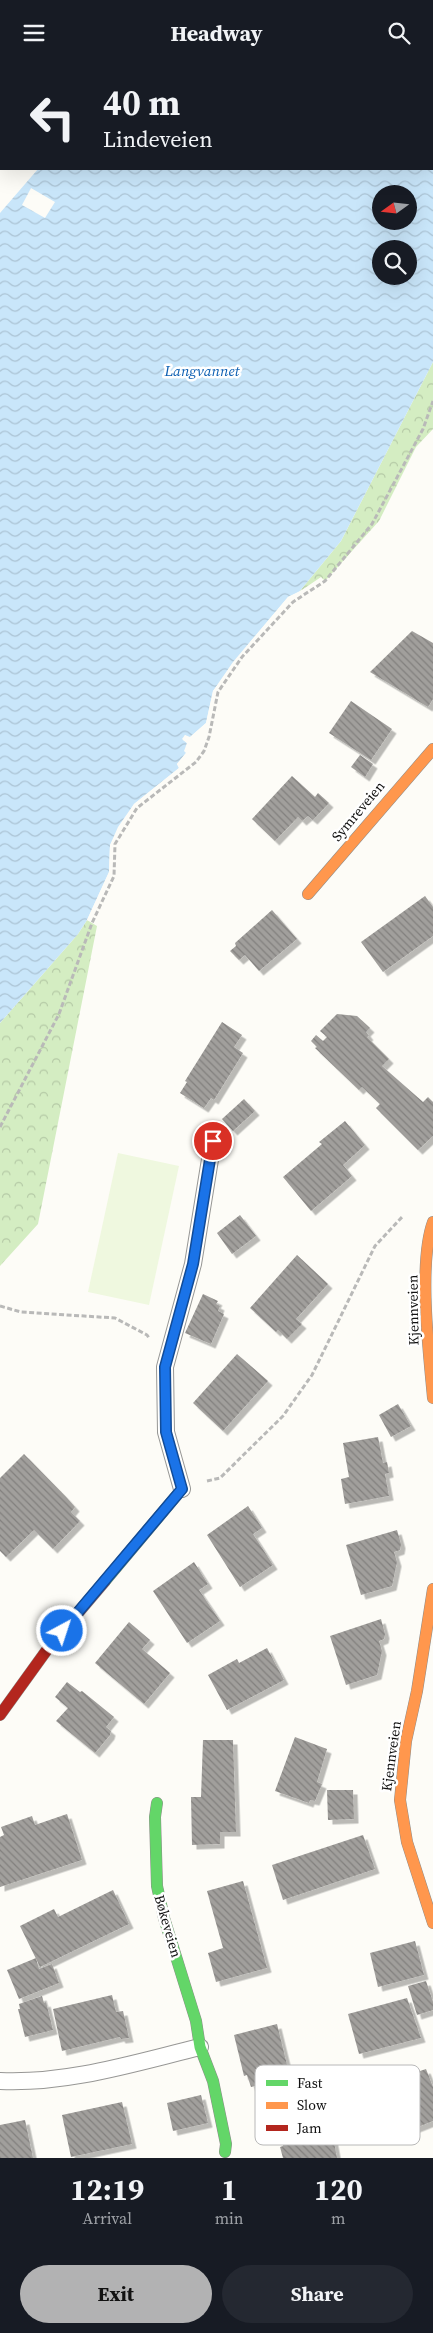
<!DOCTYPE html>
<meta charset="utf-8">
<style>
:root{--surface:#171b24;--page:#242831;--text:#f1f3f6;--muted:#9ea1a6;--accent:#b2b2b3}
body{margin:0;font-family:"Source Serif 4",serif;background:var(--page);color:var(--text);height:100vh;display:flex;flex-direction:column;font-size:19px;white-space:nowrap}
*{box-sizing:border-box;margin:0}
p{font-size:16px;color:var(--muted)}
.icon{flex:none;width:28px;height:28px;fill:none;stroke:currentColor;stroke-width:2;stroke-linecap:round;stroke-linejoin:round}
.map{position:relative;height:2093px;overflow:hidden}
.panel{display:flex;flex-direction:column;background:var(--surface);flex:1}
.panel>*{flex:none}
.top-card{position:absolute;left:0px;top:0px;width:434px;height:105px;box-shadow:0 5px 20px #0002;background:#171b24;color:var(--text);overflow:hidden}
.needle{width:32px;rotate:255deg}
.fabs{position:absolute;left:372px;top:120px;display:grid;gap:10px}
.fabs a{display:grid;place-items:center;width:45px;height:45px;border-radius:50%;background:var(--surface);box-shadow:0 5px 20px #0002;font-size:25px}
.pin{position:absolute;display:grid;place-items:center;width:42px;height:42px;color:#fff;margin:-21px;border:2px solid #fff;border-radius:50%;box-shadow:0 1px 5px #0007}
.me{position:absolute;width:55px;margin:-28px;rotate:40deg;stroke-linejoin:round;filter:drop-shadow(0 0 4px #0008)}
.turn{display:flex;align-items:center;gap:18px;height:105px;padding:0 20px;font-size:22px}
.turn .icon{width:65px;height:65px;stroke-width:2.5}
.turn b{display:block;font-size:35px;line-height:42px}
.eta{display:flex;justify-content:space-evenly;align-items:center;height:85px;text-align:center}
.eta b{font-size:30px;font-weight:700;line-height:35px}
.button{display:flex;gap:10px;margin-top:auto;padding:10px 20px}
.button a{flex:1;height:58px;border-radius:30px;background:var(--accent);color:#111;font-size:20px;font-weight:700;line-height:58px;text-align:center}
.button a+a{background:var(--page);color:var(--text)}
header{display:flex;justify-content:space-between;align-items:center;height:65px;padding:0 20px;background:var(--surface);font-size:22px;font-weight:700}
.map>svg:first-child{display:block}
.forest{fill:url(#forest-crowns)}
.pitch{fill:#eff8df}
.water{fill:url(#water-waves);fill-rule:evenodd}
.pier{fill:#fdfcf7}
.building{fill:url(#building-back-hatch);filter:url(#shadow)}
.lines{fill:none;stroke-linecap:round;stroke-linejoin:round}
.lane-casing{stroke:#979795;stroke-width:18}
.fast-casing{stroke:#8e8d8b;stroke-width:12}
.slow-casing{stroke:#8e8d8b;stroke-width:12}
.jam-casing{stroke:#8e8d8b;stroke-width:12}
.path{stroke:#b9b9b8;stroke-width:3;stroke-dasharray:5 2.5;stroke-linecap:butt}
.lane{stroke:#fffffe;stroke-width:16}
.fast{stroke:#63d668;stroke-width:11}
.slow{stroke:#ff974d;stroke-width:11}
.jam{stroke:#b3261e;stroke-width:11}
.route-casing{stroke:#114b97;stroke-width:12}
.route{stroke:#1a73e8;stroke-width:9}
.labels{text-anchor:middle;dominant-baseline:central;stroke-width:5;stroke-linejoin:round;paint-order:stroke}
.street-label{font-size:14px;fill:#111;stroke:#fff}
.water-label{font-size:15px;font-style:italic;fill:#0b5eb2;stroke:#fff}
.key{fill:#fff;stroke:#b8b8b8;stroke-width:1}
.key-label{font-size:14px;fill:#111}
</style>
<header><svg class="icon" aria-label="menu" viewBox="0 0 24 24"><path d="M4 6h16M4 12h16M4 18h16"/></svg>Headway<svg class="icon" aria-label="search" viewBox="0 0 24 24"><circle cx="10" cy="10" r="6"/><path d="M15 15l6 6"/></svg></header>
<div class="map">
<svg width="433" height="2093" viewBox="0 0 433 2093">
<defs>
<pattern id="forest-crowns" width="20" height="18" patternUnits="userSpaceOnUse" patternTransform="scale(1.25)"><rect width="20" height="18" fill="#d4edc2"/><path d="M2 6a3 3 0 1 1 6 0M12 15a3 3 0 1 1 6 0" fill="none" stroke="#b5caa6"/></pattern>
<pattern id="water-waves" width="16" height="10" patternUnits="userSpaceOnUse" patternTransform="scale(1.25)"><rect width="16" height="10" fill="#c9e6fa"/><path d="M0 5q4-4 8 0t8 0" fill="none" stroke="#acc4d5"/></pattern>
<pattern id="building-back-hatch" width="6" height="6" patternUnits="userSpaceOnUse" patternTransform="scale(1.25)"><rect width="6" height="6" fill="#a19f9c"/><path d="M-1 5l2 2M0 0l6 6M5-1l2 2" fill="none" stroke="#82807e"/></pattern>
<filter id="shadow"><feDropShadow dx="4.5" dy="4.5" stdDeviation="0" flood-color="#0004"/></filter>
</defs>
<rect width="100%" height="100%" fill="#fdfcf7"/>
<g class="forest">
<path d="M 18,0 L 169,0 L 17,1 Z"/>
<path d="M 433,297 L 433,364 L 416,382 L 379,456 L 325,516 L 321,512 L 299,527 L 341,476 Z"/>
<path d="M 87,855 L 97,861 L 38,1159 L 0,1201 L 0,958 L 78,869 Z"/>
</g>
<path class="pitch" d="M 118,1088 L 179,1101 L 149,1240 L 88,1227 Z"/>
<path class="water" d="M 169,0 L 433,0 L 433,297 L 341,476 L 299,527 L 288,532 L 251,576 L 213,626 L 206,658 L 189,673 L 185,670 L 183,675 L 187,678 L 186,688 L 177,699 L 179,703 L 134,739 L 110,780 L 109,807 L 87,855 L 78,869 L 0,958 L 0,148 L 38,104 L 432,104 L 432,1 L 167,1 ZM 381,129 L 409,129 L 409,156 L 381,156 ZM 381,184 L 409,184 L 409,211 L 381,211 Z"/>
<g class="pier">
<path d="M 31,123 L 55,137 L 45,153 L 22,140 Z"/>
<path d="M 306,523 L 301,529 L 290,534 L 235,599 L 216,627 L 208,660 L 191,675 L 186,674 L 190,677 L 187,685 L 189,688 L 180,699 L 182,704 L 136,741 L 121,763 L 113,780 L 111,808 L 89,856 L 87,855 L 109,807 L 110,780 L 118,762 L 134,739 L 179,703 L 177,699 L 186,688 L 184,686 L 187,678 L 182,674 L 185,670 L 190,672 L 206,658 L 213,626 L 233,597 L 288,532 Z"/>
</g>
<g class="building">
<path d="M 412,566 L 433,578 L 433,634 L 428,642 L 370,607 Z"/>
<path d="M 351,636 L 392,664 L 371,695 L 329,668 Z"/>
<path d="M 360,690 L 373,699 L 365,712 L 351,702 Z"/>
<path d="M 292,711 L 315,732 L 318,728 L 329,738 L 313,755 L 308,751 L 302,756 L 298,752 L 275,776 L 252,754 Z"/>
<path d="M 425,831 L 433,842 L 433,871 L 383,907 L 361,877 Z"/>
<path d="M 272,845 L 297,874 L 259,906 L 245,890 L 239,895 L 230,886 L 236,881 L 235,878 Z"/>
<path d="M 337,949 L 357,951 L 370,963 L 366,967 L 369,971 L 367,972 L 389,994 L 382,1001 L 423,1037 L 428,1032 L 433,1037 L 433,1071 L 418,1085 L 376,1043 L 380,1039 L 362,1022 L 359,1025 L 315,983 L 317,982 L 311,976 L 316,970 L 323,976 L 327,972 L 320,966 Z"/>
<path d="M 222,957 L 242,970 L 234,982 L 243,988 L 214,1035 L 211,1033 L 204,1043 L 180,1028 L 187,1017 L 185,1016 Z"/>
<path d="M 244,1034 L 255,1046 L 233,1066 L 222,1054 Z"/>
<path d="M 345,1056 L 365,1080 L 343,1100 L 352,1111 L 311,1146 L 283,1112 L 322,1079 L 319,1077 Z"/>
<path d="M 240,1150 L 256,1171 L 232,1189 L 217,1168 Z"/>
<path d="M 297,1190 L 328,1219 L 296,1254 L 302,1259 L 287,1274 L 278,1265 L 276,1267 L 250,1243 Z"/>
<path d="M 203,1229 L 218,1236 L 216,1239 L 220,1241 L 218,1246 L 224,1249 L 211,1279 L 185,1268 Z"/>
<path d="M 237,1289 L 268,1316 L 223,1366 L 193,1338 Z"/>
<path d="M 398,1339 L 411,1361 L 391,1372 L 379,1350 Z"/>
<path d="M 378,1372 L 383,1398 L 387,1397 L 389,1408 L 385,1409 L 389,1431 L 345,1439 L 341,1414 L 349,1412 L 343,1378 Z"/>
<path d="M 24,1389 L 67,1433 L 75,1442 L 71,1447 L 80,1456 L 53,1484 L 34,1465 L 6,1492 L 0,1486 L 0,1413 Z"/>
<path d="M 248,1441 L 262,1463 L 253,1469 L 273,1500 L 240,1522 L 207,1470 Z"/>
<path d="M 397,1465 L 401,1479 L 400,1485 L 394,1487 L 397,1497 L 392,1521 L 361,1530 L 346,1480 Z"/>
<path d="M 194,1497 L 208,1519 L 199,1525 L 220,1556 L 187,1578 L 153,1526 Z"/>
<path d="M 381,1554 L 385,1569 L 384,1574 L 379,1576 L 382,1586 L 377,1610 L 346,1620 L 330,1571 Z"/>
<path d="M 129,1557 L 150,1575 L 142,1584 L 170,1608 L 144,1639 L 95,1598 Z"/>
<path d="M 267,1583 L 284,1615 L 227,1645 L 208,1610 L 237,1594 L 239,1598 Z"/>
<path d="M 67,1617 L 80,1627 L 82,1626 L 114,1652 L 106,1662 L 111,1666 L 110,1670 L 95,1688 L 56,1656 L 68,1643 L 55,1632 Z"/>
<path d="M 295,1672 L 327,1684 L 317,1717 L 322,1719 L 315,1736 L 310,1735 L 309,1738 L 275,1726 Z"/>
<path d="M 203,1675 L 233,1675 L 236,1767 L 220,1767 L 220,1779 L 192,1780 L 191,1732 L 201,1732 Z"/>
<path d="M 327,1725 L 353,1725 L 354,1754 L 328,1755 Z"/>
<path d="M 67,1749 L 82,1795 L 0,1822 L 0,1772 L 4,1770 L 1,1762 L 32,1751 L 35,1760 Z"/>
<path d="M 363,1770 L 375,1804 L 283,1835 L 272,1800 Z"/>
<path d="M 243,1816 L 267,1903 L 216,1917 L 208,1888 L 223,1883 L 207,1826 Z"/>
<path d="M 113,1825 L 129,1859 L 40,1902 L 20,1861 L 54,1844 L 58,1852 Z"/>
<path d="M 415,1876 L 424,1910 L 378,1922 L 370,1888 Z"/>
<path d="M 36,1893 L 39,1904 L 52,1899 L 59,1918 L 19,1934 L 7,1905 Z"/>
<path d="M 426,1916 L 433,1937 L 433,1945 L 417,1950 L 408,1921 Z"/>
<path d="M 112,1930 L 116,1947 L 123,1946 L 129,1973 L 121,1974 L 120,1972 L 62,1986 L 53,1944 Z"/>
<path d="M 42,1931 L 44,1938 L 46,1937 L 53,1965 L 25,1972 L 18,1944 L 20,1944 L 19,1939 Z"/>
<path d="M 407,1933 L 421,1973 L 359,1989 L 348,1949 Z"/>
<path d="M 277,1959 L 290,2012 L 251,2022 L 247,2010 L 244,2011 L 234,1970 Z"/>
<path d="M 411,2003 L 414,2008 L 426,2004 L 433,2022 L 433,2056 L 388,2074 L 378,2045 L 400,2037 L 392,2017 L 403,2013 L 401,2007 Z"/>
<path d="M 201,2030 L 208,2058 L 173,2066 L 167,2038 Z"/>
<path d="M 122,2037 L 132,2079 L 71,2092 L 62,2050 Z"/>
<path d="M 306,2047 L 310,2065 L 331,2061 L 337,2093 L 283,2093 L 280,2082 L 283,2081 L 277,2053 Z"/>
<path d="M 25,2055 L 33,2093 L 0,2093 L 0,2060 Z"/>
</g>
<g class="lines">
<g class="lane-casing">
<g id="lane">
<path d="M 182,1424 L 166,1367 L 165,1302 L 193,1199 L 213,1076"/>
<path d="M 0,2016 C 68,2019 134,1998 200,1982"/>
</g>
</g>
<g class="fast-casing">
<g id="fast">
<path d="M 105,1516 L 182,1424"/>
<path d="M 157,1738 L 155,1752 L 157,1821 L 164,1853 L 196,1956 L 200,1982 L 213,2016 L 226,2079 L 225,2087"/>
</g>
</g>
<g class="slow-casing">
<g id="slow">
<path d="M 308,829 L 433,684"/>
<path d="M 433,1157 C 418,1198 429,1288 433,1333"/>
<path d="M 433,1524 L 417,1626 L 406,1676 L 400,1735 L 407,1777 L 433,1858"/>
</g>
</g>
<g class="jam-casing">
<path id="jam" d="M 0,1650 L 49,1582 L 105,1516"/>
</g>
<g class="path">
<path d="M 0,1062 L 59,949 L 92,858 L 114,811 L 115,779 L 137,743 L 196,697 L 204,686 L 209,672 L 218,627 L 242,592 L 293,537 L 325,516 L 372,459 L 423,364 L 433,336"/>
<path d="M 0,1241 L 21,1247 L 115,1253 L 147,1270 L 149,1273"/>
<path d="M 207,1416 L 220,1413 L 283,1351 L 312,1310 L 375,1181 L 403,1151"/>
</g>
<use href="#lane" class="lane"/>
<use href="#fast" class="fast"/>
<use href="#slow" class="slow"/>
<use href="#jam" class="jam"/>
</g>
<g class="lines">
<g class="route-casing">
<path id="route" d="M 62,1566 L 182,1424 L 166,1367 L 165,1302 L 193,1199 L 213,1076"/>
</g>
<use href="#route" class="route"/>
</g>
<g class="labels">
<g class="street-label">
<text transform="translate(358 746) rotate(-50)">Symreveien</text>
<text transform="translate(413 1245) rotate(-91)">Kjennveien</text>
<text transform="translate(391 1691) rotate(-82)">Kjennveien</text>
<text transform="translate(168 1861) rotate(74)">Bøkeveien</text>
</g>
<g class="water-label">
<text x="202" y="305">Langvannet</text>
</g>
</g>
<rect x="255" y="2000" width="165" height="80" rx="8" class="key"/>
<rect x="266" y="2015" width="22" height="6" fill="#63d668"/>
<rect x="266" y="2037" width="22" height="7" fill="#ff974d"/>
<rect x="266" y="2060" width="22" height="6" fill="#b3261e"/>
<g class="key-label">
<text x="297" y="2023">Fast</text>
<text x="297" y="2045">Slow</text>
<text x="297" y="2068">Jam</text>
</g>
</svg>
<div class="fabs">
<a><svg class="needle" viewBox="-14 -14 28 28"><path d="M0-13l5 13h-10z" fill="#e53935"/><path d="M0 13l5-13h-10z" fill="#9ea1a6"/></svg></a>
<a><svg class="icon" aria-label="search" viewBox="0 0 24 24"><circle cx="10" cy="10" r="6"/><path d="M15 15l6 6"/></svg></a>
</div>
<div class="pin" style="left:213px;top:1076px;background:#d93025"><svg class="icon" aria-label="arrive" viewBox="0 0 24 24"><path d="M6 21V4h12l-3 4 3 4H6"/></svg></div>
<svg class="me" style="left:62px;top:1566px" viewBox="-20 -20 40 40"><circle r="17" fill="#1a73e8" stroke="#fff" stroke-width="3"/><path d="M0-11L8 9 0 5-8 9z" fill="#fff"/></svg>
<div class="top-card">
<div class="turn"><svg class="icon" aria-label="left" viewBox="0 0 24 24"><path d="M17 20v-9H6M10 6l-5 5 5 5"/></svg><div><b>40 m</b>Lindeveien</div></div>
</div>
</div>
<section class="panel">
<div class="eta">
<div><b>12:19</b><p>Arrival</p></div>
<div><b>1</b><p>min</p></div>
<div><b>120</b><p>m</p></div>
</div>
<div class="button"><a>Exit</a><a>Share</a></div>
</section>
